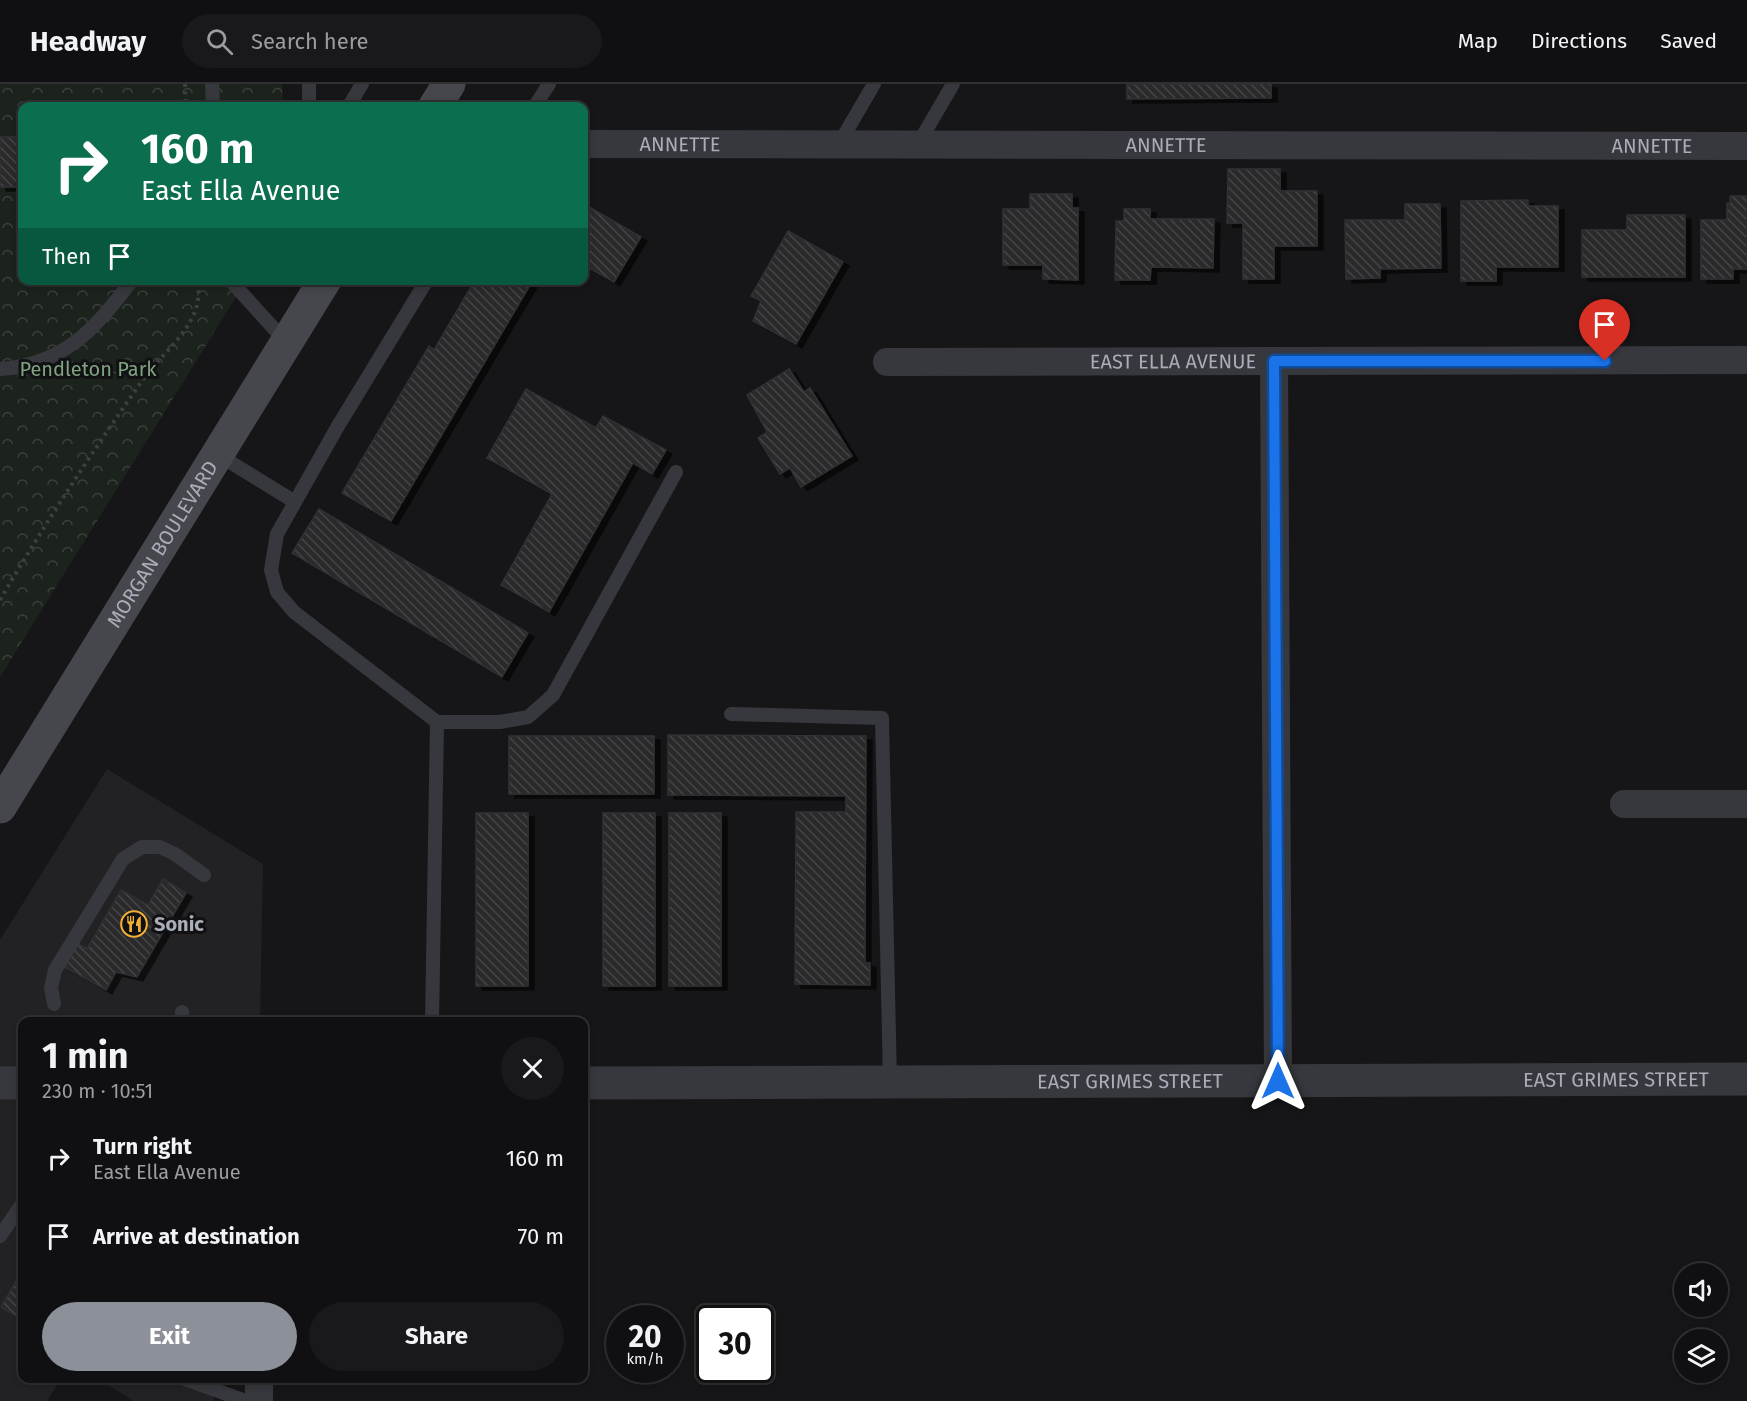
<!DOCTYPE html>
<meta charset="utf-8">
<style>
:root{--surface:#101012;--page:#19191b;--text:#f1f3f6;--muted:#9c9d9f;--line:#303032;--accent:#8c9099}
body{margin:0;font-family:"Fira Sans",sans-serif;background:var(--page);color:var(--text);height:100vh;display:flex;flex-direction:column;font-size:22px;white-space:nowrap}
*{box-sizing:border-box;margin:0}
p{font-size:20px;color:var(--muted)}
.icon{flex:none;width:33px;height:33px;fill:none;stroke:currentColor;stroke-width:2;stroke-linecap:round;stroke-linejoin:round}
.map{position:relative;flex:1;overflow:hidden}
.details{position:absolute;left:18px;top:933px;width:570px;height:366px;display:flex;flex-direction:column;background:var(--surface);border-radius:12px;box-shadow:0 3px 9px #0003,0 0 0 2px var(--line)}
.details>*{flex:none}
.top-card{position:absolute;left:18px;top:18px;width:570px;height:183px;border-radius:12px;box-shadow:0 3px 9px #0003,0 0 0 2px var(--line);background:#0b6e4f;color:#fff;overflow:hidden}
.fabs{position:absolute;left:1674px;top:1179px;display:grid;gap:12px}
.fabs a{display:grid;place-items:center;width:54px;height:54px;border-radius:50%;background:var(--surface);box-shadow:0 3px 9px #0003,0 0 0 2px var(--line);font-size:30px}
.speed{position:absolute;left:606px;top:1221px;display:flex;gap:12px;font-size:30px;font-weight:700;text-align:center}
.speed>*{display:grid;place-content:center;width:78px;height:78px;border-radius:50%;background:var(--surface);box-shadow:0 3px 9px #0003,0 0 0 2px var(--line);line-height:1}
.speed small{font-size:15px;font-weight:400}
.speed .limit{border:3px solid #111;border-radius:9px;background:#fff;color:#111}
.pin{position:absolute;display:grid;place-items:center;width:51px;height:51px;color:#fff;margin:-62px -26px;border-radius:50% 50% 50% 0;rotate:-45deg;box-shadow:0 0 6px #0007}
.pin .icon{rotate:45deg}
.me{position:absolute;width:66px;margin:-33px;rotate:0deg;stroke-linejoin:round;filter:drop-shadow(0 0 4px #0008)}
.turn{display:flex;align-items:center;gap:21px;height:126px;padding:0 24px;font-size:27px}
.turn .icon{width:78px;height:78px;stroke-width:2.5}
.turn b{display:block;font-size:42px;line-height:51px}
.then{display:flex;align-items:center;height:57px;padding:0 24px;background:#0003;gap:12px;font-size:22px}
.round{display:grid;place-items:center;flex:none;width:63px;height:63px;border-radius:32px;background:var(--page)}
.head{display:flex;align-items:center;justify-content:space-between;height:102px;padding:0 24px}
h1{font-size:36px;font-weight:700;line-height:45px}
.button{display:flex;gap:12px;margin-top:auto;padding:12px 24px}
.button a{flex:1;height:69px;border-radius:36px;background:var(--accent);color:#fff;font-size:24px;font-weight:700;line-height:69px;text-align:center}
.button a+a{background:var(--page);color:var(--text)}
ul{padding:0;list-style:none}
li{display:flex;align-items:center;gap:18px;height:78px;padding:0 24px}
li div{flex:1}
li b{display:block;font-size:22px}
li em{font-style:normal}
header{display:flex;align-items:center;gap:36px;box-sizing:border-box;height:84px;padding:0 30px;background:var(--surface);border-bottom:2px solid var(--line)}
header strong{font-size:28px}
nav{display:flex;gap:33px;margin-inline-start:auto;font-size:21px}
.search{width:420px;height:54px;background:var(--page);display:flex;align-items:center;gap:15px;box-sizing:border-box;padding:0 21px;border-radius:33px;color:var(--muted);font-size:22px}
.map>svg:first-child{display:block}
.built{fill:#222225}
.park{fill:url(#park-crowns)}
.building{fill:url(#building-back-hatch);stroke:#303034;stroke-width:1.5;filter:url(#shadow)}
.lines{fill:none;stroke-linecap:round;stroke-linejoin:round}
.path{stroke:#3d3f44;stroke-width:4;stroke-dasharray:3 4.5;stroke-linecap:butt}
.service{stroke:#37383d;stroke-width:14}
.minor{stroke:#37383d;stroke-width:28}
.tertiary{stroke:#37383d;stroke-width:33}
.secondary{stroke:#45474d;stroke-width:33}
.route-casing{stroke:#114b97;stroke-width:15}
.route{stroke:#1a73e8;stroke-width:10}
.labels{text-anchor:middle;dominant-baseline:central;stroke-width:6;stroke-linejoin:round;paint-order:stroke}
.street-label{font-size:20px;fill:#a8adb8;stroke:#111113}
.park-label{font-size:20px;fill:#7fa381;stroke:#111113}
.poi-label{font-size:20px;font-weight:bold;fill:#a8adb8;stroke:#111113;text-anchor:start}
</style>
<header>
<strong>Headway</strong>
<div class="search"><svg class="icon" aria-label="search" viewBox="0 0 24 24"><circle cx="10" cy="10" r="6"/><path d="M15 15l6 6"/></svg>Search here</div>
<nav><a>Map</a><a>Directions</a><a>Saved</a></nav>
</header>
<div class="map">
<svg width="1747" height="1317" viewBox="0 0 1747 1317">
<defs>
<pattern id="park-crowns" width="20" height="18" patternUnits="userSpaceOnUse" patternTransform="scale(1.5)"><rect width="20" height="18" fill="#1c231d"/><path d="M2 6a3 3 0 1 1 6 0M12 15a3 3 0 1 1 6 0" fill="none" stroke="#3a403c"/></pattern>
<pattern id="building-back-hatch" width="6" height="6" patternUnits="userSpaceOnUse" patternTransform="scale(1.5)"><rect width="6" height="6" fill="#29292c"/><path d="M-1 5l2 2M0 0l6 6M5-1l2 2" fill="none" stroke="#454548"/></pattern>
<filter id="shadow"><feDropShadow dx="6" dy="4" stdDeviation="0" flood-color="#0009"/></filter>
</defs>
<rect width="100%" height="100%" fill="#161618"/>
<g class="built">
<path d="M 107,685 L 263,780 L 260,937 L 22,938 L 22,1294 L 61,1295 L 47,1317 L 0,1317 L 0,856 Z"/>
<path d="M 98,1295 L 214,1295 L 214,1317 L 134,1317 Z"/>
</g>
<path class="park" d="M 0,0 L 282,0 L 283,22 L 22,22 L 22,196 L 246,197 L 0,593 Z"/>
<g class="building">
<path d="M 1127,0 L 1271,0 L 1271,14 L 1127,15 Z"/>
<rect x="43" y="17" width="27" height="5"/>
<rect x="0" y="53" width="22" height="50"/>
<path d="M 1228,85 L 1280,85 L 1280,107 L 1317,107 L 1317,162 L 1274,162 L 1274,195 L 1243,195 L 1243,139 L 1227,139 Z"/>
<path d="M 1030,110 L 1072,110 L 1072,124 L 1078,124 L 1078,196 L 1043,195 L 1043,181 L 1003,181 L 1003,125 L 1030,125 Z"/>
<path d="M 1730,112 L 1747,112 L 1747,185 L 1733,185 L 1733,195 L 1701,195 L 1701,136 L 1727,136 L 1727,119 L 1730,119 Z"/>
<path d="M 1528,116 L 1528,122 L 1558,122 L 1558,183 L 1496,183 L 1496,197 L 1461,197 L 1461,117 Z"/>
<path d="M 584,120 L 641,153 L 614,198 L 584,181 Z"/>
<path d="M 1405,120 L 1440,120 L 1441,184 L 1380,185 L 1380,194 L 1346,195 L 1345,136 L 1405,136 Z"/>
<path d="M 1124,125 L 1150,125 L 1150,135 L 1214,135 L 1213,184 L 1151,183 L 1150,196 L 1115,196 L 1116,137 L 1124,137 Z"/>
<path d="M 1627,131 L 1685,131 L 1685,193 L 1582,193 L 1582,146 L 1627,146 Z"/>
<path d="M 788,147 L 843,178 L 796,260 L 753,237 L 761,217 L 751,212 Z"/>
<path d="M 475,196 L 533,196 L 391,437 L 342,409 L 429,262 L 434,266 Z"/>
<path d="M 789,285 L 804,308 L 810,304 L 852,372 L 801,403 L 790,384 L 780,390 L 758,354 L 767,348 L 747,311 Z"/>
<path d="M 526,305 L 596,344 L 603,332 L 666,366 L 652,390 L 633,379 L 549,528 L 501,501 L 552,410 L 487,374 Z"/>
<path d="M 319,425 L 528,549 L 502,593 L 292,469 Z"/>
<path d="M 668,651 L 866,652 L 865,844 L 865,879 L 870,879 L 870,901 L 795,900 L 796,728 L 846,728 L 846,712 L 668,711 Z"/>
<rect x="509" y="652" width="145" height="58"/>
<rect x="476" y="729" width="52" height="173"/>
<rect x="603" y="729" width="52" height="173"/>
<rect x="669" y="729" width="52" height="173"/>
<path d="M 163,795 L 186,809 L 137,893 L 116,888 L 106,906 L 65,883 L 78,860 L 87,865 L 121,806 L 148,821 Z"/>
<path d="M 22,1187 L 22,1236 L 1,1223 Z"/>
</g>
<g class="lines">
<g class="path">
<path d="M 185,0 L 186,22"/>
<path d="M 0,516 C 44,441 92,368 142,297 C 158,274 181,257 193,232 C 199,221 199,209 198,196"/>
</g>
<g class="service">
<path d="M 212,0 L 213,22"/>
<path d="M 309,0 L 309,22"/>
<path d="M 349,22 L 362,0"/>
<path d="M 535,22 L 549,0"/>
<path d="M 839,60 L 874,0"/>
<path d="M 918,60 L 953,0"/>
<path d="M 230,196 L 286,258"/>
<path d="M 427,196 L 338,342 L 277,450 L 271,486 L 277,508 L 294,528 L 437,638 L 500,638 L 528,633 L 553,611 L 676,388"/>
<path d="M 0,285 C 63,281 96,245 132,196"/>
<path d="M 217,370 L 295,418"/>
<path d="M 731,630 L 882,634 L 890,998"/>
<path d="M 54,920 L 51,904 L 55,886 L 123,775 L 142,763 L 160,763 L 175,770 L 204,791"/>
<path d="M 182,928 L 182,938"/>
<path d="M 432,938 L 437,638"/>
<path d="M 0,1152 L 22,1120"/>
<path d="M 182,1294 L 246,1317"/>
</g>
<g class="minor">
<path id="s1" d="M 584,60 L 1747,62"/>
<path d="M 1274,277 L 1278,997"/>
<path id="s2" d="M 887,278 L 1747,276"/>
<path d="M 1624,720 L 1747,720"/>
<path d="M 259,1317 L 259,1294"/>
</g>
<g class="tertiary">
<path d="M 0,999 L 22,999"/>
<path id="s3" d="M 584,999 L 1747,995"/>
</g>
<g class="secondary">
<path d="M 435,22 L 449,0"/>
<path id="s4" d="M 0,723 L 325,196"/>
</g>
</g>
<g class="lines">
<g class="route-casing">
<path id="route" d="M 1278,997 L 1274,277 L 1605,277"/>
</g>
<use href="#route" class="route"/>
</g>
<defs>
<g id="restaurant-ring" transform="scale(1.35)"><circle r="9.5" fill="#111113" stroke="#f2b134" stroke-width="1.5"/><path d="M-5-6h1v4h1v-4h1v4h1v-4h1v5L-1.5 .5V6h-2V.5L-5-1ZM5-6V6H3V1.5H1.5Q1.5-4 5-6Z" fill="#f2b134"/></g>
</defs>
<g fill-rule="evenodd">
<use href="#restaurant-ring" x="134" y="840"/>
</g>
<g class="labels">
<g class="street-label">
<text stroke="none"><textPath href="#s1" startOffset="96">ANNETTE</textPath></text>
<text stroke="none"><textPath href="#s1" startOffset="582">ANNETTE</textPath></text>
<text stroke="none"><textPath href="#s1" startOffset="1068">ANNETTE</textPath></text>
<text stroke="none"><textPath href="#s2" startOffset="286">EAST ELLA AVENUE</textPath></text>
<text stroke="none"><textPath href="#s4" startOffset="309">MORGAN BOULEVARD</textPath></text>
<text stroke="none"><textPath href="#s3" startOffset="1032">EAST GRIMES STREET</textPath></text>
<text stroke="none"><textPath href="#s3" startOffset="546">EAST GRIMES STREET</textPath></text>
</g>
<g class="park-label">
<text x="88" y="285">Pendleton Park</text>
</g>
<g class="poi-label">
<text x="154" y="840">Sonic</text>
</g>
</g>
</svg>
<div class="fabs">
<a><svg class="icon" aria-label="sound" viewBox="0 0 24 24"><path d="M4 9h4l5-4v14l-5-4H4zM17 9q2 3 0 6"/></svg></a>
<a><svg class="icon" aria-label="layers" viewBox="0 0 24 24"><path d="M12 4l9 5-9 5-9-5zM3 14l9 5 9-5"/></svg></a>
</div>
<div class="speed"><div>20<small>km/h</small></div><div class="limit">30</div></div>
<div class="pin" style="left:1605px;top:277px;background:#d93025"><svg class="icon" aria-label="arrive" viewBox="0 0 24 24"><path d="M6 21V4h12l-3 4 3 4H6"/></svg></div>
<svg class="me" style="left:1278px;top:997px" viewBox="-20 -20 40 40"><path d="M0-17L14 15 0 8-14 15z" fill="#1a73e8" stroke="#fff" stroke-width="4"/></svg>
<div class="top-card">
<div class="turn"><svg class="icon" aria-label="right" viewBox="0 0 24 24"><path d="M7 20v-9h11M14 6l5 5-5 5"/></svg><div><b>160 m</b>East Ella Avenue</div></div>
<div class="then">Then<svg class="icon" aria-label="arrive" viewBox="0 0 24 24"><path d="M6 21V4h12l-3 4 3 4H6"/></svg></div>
</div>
<section class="details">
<div class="head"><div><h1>1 min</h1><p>230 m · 10:51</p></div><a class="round"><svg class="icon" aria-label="close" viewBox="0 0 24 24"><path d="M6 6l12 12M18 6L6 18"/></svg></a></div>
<ul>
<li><svg class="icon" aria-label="right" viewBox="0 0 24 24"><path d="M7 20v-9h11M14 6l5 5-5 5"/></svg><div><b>Turn right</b><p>East Ella Avenue</p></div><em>160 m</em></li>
<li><svg class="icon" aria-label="arrive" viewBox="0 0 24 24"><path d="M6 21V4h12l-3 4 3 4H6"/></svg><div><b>Arrive at destination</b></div><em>70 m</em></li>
</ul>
<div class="button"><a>Exit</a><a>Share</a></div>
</section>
</div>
